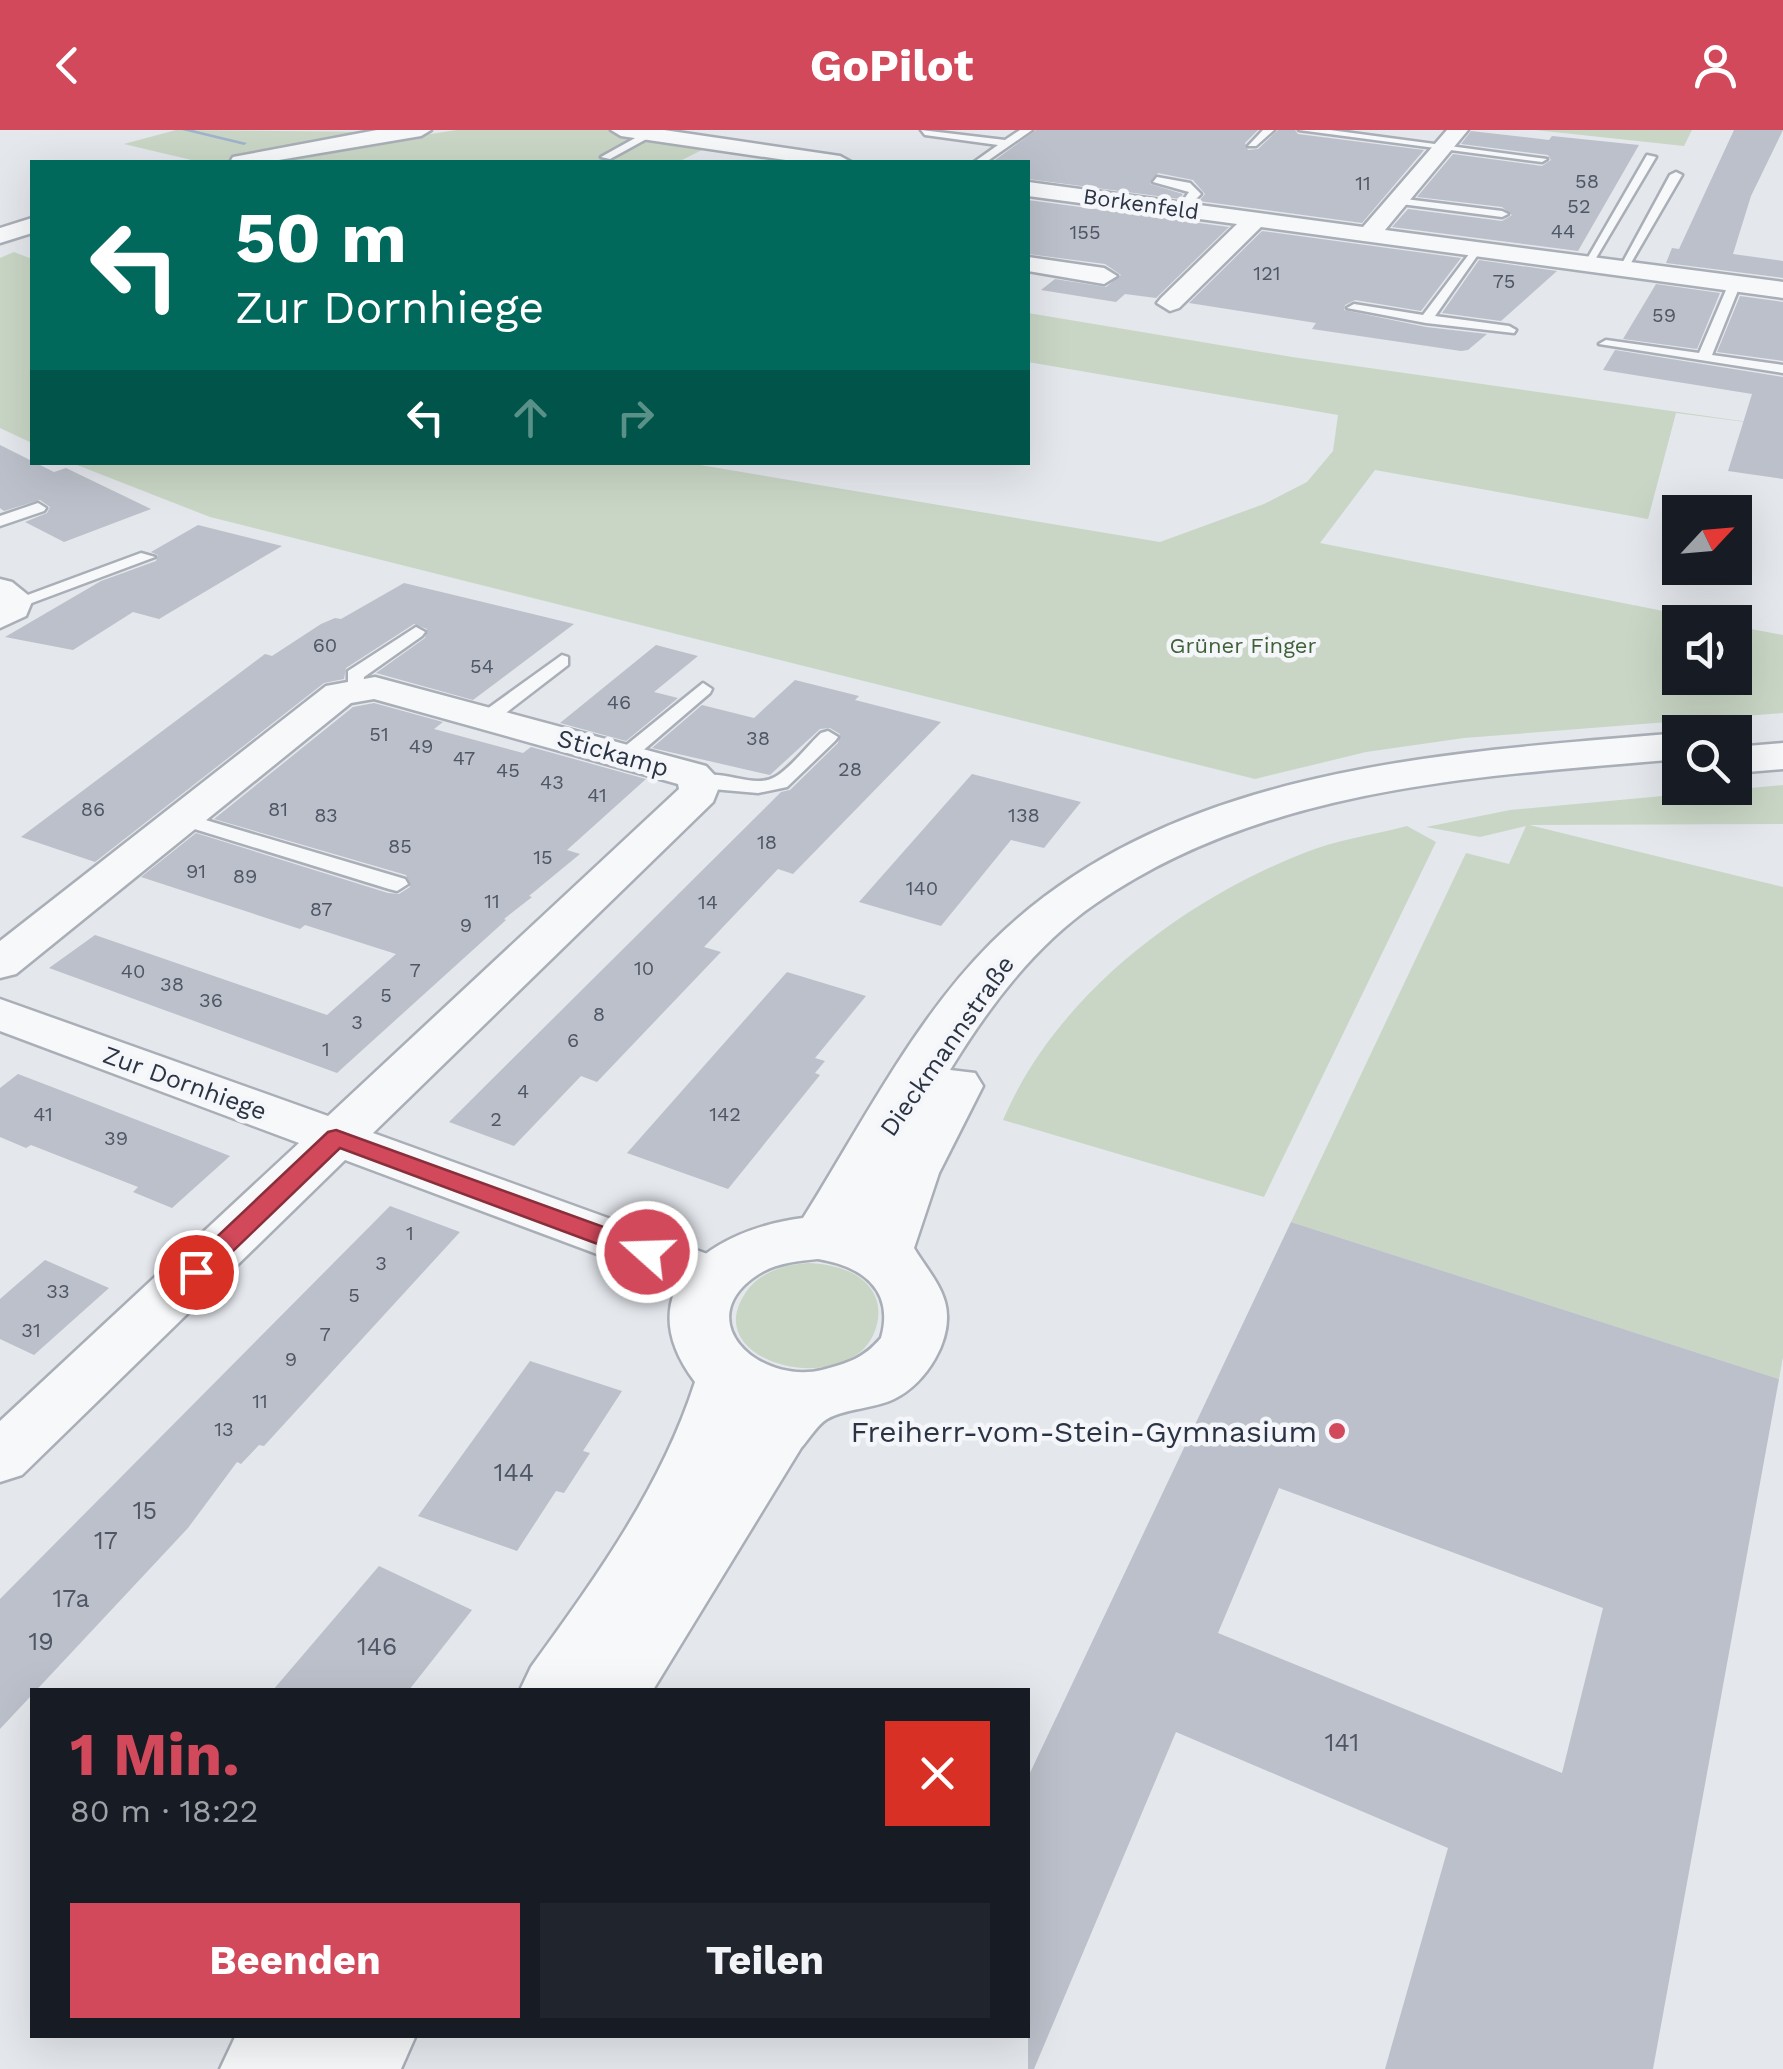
<!DOCTYPE html>
<html lang="de">
<meta charset="utf-8">
<style>
:root{--surface:#171b24;--page:#20242c;--text:#f1f3f6;--muted:#9ea1a6;--accent:#d1495b}
body{margin:0;font-family:"Work Sans",sans-serif;background:var(--page);color:var(--text);height:100vh;display:flex;flex-direction:column;font-size:38px;white-space:nowrap}
*{box-sizing:border-box;margin:0}
p{font-size:32px;color:var(--muted)}
.icon{flex:none;width:55px;height:55px;fill:none;stroke:currentColor;stroke-width:2;stroke-linecap:round;stroke-linejoin:round}
.map{position:relative;flex:1;overflow:hidden}
.side{position:absolute;left:30px;top:1558px;width:1000px;height:350px;display:flex;flex-direction:column;background:var(--surface);border-radius:0px;box-shadow:0 10px 40px #0002}
.side>*{flex:none}
.hud{position:absolute;left:30px;top:30px;width:1000px;height:305px;border-radius:0px;box-shadow:0 10px 40px #0002;background:#00695c;color:#fff;overflow:hidden}
.needle{width:65px;rotate:64deg}
.fabs{position:absolute;left:1662px;top:365px;display:grid;gap:20px}
.fabs a{display:grid;place-items:center;width:90px;height:90px;border-radius:0px;background:var(--surface);box-shadow:0 10px 40px #0002;font-size:50px}
.pin{position:absolute;display:grid;place-items:center;width:85px;height:85px;color:#fff;margin:-42px;border:5px solid #fff;border-radius:50%;box-shadow:0 2px 10px #0007}
.me{position:absolute;width:110px;margin:-55px;rotate:290deg;stroke-linejoin:round;filter:drop-shadow(0 0 8px #0008)}
.turn{display:flex;align-items:center;gap:35px;height:210px;padding:0 40px;font-size:45px}
.turn .icon{width:130px;height:130px;stroke-width:2.5}
.turn b{display:block;font-size:70px;line-height:85px}
.lanes{display:flex;align-items:center;height:95px;padding:0 40px;background:#0003;justify-content:center;gap:50px;direction:ltr}
.lanes .off{opacity:.35}
.round{display:grid;place-items:center;flex:none;width:105px;height:105px;border-radius:0px;background:var(--page)}
.headline{display:flex;align-items:center;justify-content:space-between;height:170px;padding:0 40px}
h1{font-size:60px;font-weight:700;line-height:75px;color:var(--accent)}
.primary-button{display:flex;gap:20px;margin-top:auto;padding:20px 40px}
.primary-button a{flex:1;height:115px;border-radius:0px;background:var(--accent);color:#fff;font-size:40px;font-weight:700;line-height:115px;text-align:center}
.primary-button a+a{background:var(--page);color:var(--text)}
header{display:flex;justify-content:space-between;align-items:center;height:130px;padding:0 40px;background:var(--accent);color:#fff;font-size:45px;font-weight:700}
.map>svg:first-child{display:block}
.green{fill:#c9d6c5}
.lines{fill:none;stroke-linecap:round;stroke-linejoin:round}
.stream{fill:#9fb4cc;fill-rule:evenodd}
.building{fill:#bbc0ca;fill-rule:evenodd}
.service-casing{stroke:#a9aeb7;stroke-width:5}
.minor-casing{stroke:#a9aeb7;stroke-width:5}
.tertiary-casing{stroke:#a9aeb7;stroke-width:5}
.service{fill:#f7f8fa;fill-rule:evenodd}
.minor{fill:#f7f8fa;fill-rule:evenodd}
.tertiary{fill:#f7f8fa;fill-rule:evenodd}
.route{fill:#d1495b;stroke:#882f3b;stroke-width:2.5}
.poi-dot{fill:#d1495b;stroke:#f4f6f9;stroke-width:4}
.labels{text-anchor:middle;dominant-baseline:central;stroke-width:9;stroke-linejoin:round;paint-order:stroke}
.number-label{font-size:20px;fill:#4f5766}
.far-street-label{font-size:22px;fill:#2b3445;stroke:#f4f6f9}
.far-park-label{font-size:22px;fill:#3f6138;stroke:#f4f6f9}
.street-label{font-size:25px;fill:#2b3445;stroke:#f4f6f9}
.near-number-label{font-size:25px;fill:#4f5766}
.near-poi-label{font-size:30px;fill:#2b3445;stroke:#f4f6f9;text-anchor:end}
</style>
<header><svg class="icon" aria-label="back" viewBox="0 0 24 24"><path d="M15 5l-7 7 7 7"/></svg>GoPilot<svg class="icon" aria-label="person" viewBox="0 0 24 24"><circle cx="12" cy="8" r="4"/><path d="M4 21q1-7 8-7t8 7"/></svg></header>
<div class="map">
<svg width="1783" height="1939" viewBox="0 0 1783 1939">
<rect width="100%" height="100%" fill="#e4e7ec"/>
<g class="green">
<path d="M 176,0 L 377,2 L 219,32 L 200,32 L 124,14 Z"/>
<path d="M 457,0 L 611,0 L 710,16 L 678,32 L 277,32 L 330,19 Z"/>
<path d="M 1535,0 L 1692,0 L 1684,16 Z"/>
<path d="M 14,122 L 32,129 L 32,313 L 0,298 L 0,128 Z"/>
<path d="M 1028,183 L 1292,227 L 1783,297 L 1676,283 L 1648,389 L 1375,340 L 1320,413 L 1719,492 L 1680,492 L 1680,548 L 1735,548 L 1735,496 L 1783,505 L 1783,583 L 1464,608 L 1366,622 L 1255,649 L 210,387 L 72,333 L 688,333 L 1160,412 L 1264,374 L 1307,352 L 1333,321 L 1338,285 L 1028,232 Z"/>
<path d="M 1783,655 L 1783,694 L 1529,695 L 1783,757 L 1783,1227 L 1779,1249 L 1291,1092 L 1466,723 L 1509,734 L 1526,696 L 1480,707 L 1426,697 L 1510,680 Z"/>
<path d="M 1407,696 L 1436,712 L 1264,1067 L 1003,990 C 1055,867 1181,771 1304,723 C 1336,710 1373,705 1407,696 Z"/>
<path d="M 808,1133 C 828,1134 850,1138 865,1152 C 877,1163 881,1179 877,1194 C 860,1271 701,1238 743,1167 C 756,1143 782,1135 808,1133 Z"/>
</g>
<g class="lines">
<path class="stream" d="M 182,0 L 193,0 L 247,13 L 244,15 Z"/>
</g>
<g class="building">
<path d="M 1036,0 L 1258,0 L 1245,13 L 1248,20 L 1258,19 L 1278,0 L 1295,0 L 1298,4 L 1424,20 L 1362,93 L 1199,71 L 1205,64 L 1193,50 L 1158,43 L 1150,54 L 1183,64 L 1180,69 L 1028,49 L 1028,32 L 995,30 Z"/>
<path d="M 1734,0 L 1783,0 L 1751,66 L 1733,124 L 1783,131 L 1783,148 L 1666,133 L 1672,118 L 1679,119 Z"/>
<path d="M 1471,1 L 1549,10 L 1552,6 L 1639,15 L 1578,121 L 1392,97 L 1408,79 L 1502,91 L 1512,85 L 1502,77 L 1417,67 L 1453,24 L 1542,36 L 1551,30 L 1548,25 L 1461,14 Z"/>
<path d="M 1028,70 L 1229,97 L 1156,168 L 1125,164 L 1116,172 L 1041,160 L 1055,149 L 1106,157 L 1121,145 L 1105,134 L 1028,124 Z"/>
<path d="M 1262,101 L 1461,128 L 1421,181 L 1355,170 L 1345,175 L 1344,180 L 1426,197 L 1487,204 L 1468,220 L 1461,221 L 1312,199 L 1316,193 L 1189,173 Z"/>
<path d="M 1479,130 L 1557,141 L 1501,191 L 1442,183 Z"/>
<path d="M 1656,154 L 1720,163 L 1697,219 L 1623,209 Z"/>
<path d="M 1740,166 L 1783,172 L 1783,231 L 1717,222 Z"/>
<path d="M 1615,220 L 1783,247 L 1783,349 L 1728,341 L 1752,264 L 1603,240 Z"/>
<path d="M 0,315 L 54,342 L 66,338 L 151,379 L 64,412 L 25,392 L 47,383 L 50,377 L 40,370 L 4,381 L 0,378 Z"/>
<path d="M 198,395 L 282,416 L 159,489 L 133,482 L 73,520 L 5,507 L 101,451 L 156,431 L 158,425 L 151,422 Z"/>
<path d="M 404,453 L 574,494 L 473,570 L 376,543 L 425,508 L 427,499 L 414,494 L 346,538 L 344,549 L 324,553 L 95,732 L 21,707 L 265,524 L 272,526 L 321,494 L 335,488 L 341,489 Z"/>
<path d="M 656,515 L 698,526 L 654,562 L 678,568 L 626,611 L 560,593 Z"/>
<path d="M 795,550 L 859,566 L 855,570 L 941,592 L 793,744 L 778,739 L 704,817 L 721,822 L 597,952 L 581,946 L 514,1016 L 449,992 L 781,662 L 790,660 L 838,613 L 840,604 L 830,598 L 820,599 L 770,645 L 652,618 L 702,575 L 754,588 Z"/>
<path d="M 374,573 L 443,592 L 434,599 L 523,623 L 531,617 L 646,649 L 567,720 L 580,724 L 529,766 L 532,767 L 504,789 L 506,790 L 337,943 L 49,838 L 95,805 L 327,885 L 396,824 L 305,795 L 300,799 L 141,747 L 196,703 L 388,763 L 399,764 L 410,757 L 406,745 L 214,689 L 353,577 Z"/>
<path d="M 972,644 L 1081,672 L 1044,718 L 1011,710 L 941,796 L 859,772 Z"/>
<path d="M 787,842 L 866,866 L 815,928 L 825,931 L 815,943 L 820,945 L 728,1059 L 627,1023 Z"/>
<path d="M 18,944 L 52,957 L 230,1026 L 172,1078 L 133,1062 L 138,1057 L 31,1015 L 26,1018 L 0,1007 L 0,958 Z"/>
<path d="M 390,1076 L 460,1102 L 264,1316 L 259,1315 L 241,1334 L 237,1332 L 188,1398 L 0,1599 L 0,1469 Z"/>
<path d="M 1291,1092 L 1779,1249 L 1653,1939 L 1385,1939 L 1448,1718 L 1176,1602 L 1034,1939 L 1028,1939 L 1028,1647 ZM 1279,1358 L 1603,1478 L 1562,1643 L 1218,1503 Z"/>
<path d="M 45,1130 L 109,1158 L 34,1225 L 0,1209 L 0,1169 Z"/>
<path d="M 530,1231 L 622,1261 L 583,1321 L 590,1323 L 564,1363 L 556,1361 L 517,1421 L 418,1386 Z"/>
<path d="M 379,1436 L 472,1480 L 409,1560 L 273,1560 Z"/>
</g>
<g class="lines">
<g class="service-casing">
<g id="service">
<path d="M 921,0 L 1005,10 L 1020,0 L 1032,0 L 986,32 L 974,32 L 998,15 L 925,5 Z"/>
<path d="M 1263,0 L 1274,0 L 1256,16 L 1248,16 Z"/>
<path d="M 1299,0 L 1330,0 L 1547,29 L 1542,32 Z"/>
<path d="M 646,2 L 650,7 L 610,29 L 601,27 Z"/>
<path d="M 1647,25 L 1656,27 L 1593,133 L 1583,136 Z"/>
<path d="M 1676,42 L 1682,45 L 1628,138 L 1618,141 L 1670,45 Z"/>
<path d="M 1157,47 L 1190,53 L 1201,64 L 1183,82 L 1175,82 L 1189,62 L 1153,52 Z"/>
<path d="M 1397,68 L 1502,81 L 1508,84 L 1502,87 L 1393,73 Z"/>
<path d="M 1476,115 L 1482,119 L 1435,186 L 1509,196 L 1516,200 L 1514,203 L 1426,193 L 1347,178 L 1354,174 L 1423,185 Z"/>
<path d="M 1735,149 L 1741,153 L 1712,225 L 1783,235 L 1783,243 L 1599,214 L 1606,210 L 1699,223 L 1729,153 Z"/>
<path d="M 38,373 L 46,378 L 44,381 L 0,396 L 0,386 Z"/>
<path d="M 141,423 L 155,427 L 21,477 L 6,473 Z"/>
<path d="M 416,497 L 425,502 L 422,506 L 364,547 L 362,563 L 348,563 L 348,541 Z"/>
<path d="M 562,525 L 568,527 L 568,535 L 494,592 L 480,592 L 480,584 Z"/>
<path d="M 703,553 L 712,559 L 710,563 L 633,629 L 619,629 L 619,621 Z"/>
<path d="M 828,601 L 838,607 L 835,611 L 787,657 L 758,663 L 701,658 L 691,652 C 714,632 751,661 775,647 C 792,637 807,616 821,603 Z"/>
<path d="M 182,683 L 405,749 L 408,754 L 397,761 L 389,759 L 175,693 L 172,689 L 175,685 Z"/>
</g>
</g>
<g class="minor-casing">
<g id="minor">
<path d="M 377,0 L 431,0 L 421,6 L 267,32 L 230,32 L 233,27 Z"/>
<path d="M 611,0 L 664,0 L 840,26 L 851,32 L 799,32 L 621,6 Z"/>
<path d="M 1447,0 L 1468,0 L 1385,100 L 1783,152 L 1783,168 L 1261,97 L 1179,178 L 1170,181 L 1157,173 L 1161,168 L 1237,94 L 1028,66 L 1028,52 L 1363,97 Z"/>
<path d="M 32,88 L 32,103 L 0,113 L 0,98 Z"/>
<path d="M 1028,127 L 1104,138 L 1117,146 L 1104,154 L 1028,141 Z"/>
<path d="M 0,449 L 12,452 L 33,469 L 26,486 L 0,498 Z"/>
<path d="M 375,547 L 706,636 L 721,652 L 713,672 L 373,1003 L 735,1134 L 743,1148 L 735,1162 L 715,1168 L 345,1030 L 22,1345 L 0,1352 L 0,1291 L 299,1013 L 0,901 L 0,869 L 328,986 L 679,659 L 678,654 L 374,569 L 351,573 L 16,844 L 0,848 L 0,811 L 326,556 Z"/>
</g>
</g>
<g class="tertiary-casing">
<g id="tertiary">
<path d="M 1680,603 L 1680,629 C 1480,646 1265,656 1095,774 C 1034,816 988,878 950,940 L 975,943 L 983,956 L 939,1043 L 914,1118 C 924,1135 940,1153 945,1172 C 955,1208 926,1254 894,1269 C 874,1279 846,1278 827,1289 C 817,1295 809,1309 801,1318 L 653,1560 L 520,1560 L 531,1537 C 596,1447 661,1358 695,1252 C 624,1158 715,1099 803,1088 C 861,996 913,891 991,813 C 1169,636 1444,623 1680,603 ZM 818,1129 C 861,1136 895,1159 881,1208 C 863,1229 848,1233 822,1240 C 758,1255 688,1189 759,1144 C 776,1133 798,1131 818,1129 Z"/>
<path d="M 1783,613 L 1783,639 L 1735,643 L 1735,617 Z"/>
<path d="M 236,1905 L 416,1905 L 401,1939 L 220,1939 Z"/>
</g>
</g>
<use href="#service" class="service"/>
<use href="#minor" class="minor"/>
<use href="#tertiary" class="tertiary"/>
</g>
<path class="route" d="M 336,1000 L 656,1116 L 659,1122 L 647,1131 L 638,1129 L 340,1018 L 205,1148 L 187,1148 L 183,1142 L 187,1135 L 328,1002 Z"/>
<circle class="poi-dot" cx="1337" cy="1301" r="10"/>
<g class="labels">
<g class="number-label">
<text x="1587" y="51">58</text>
<text x="1363" y="53">11</text>
<text x="1579" y="76">52</text>
<text x="1563" y="101">44</text>
<text x="1085" y="102">155</text>
<text x="1267" y="143">121</text>
<text x="1504" y="151">75</text>
<text x="1664" y="185">59</text>
<text x="325" y="515">60</text>
<text x="482" y="536">54</text>
<text x="619" y="572">46</text>
<text x="379" y="604">51</text>
<text x="758" y="608">38</text>
<text x="421" y="616">49</text>
<text x="464" y="628">47</text>
<text x="850" y="639">28</text>
<text x="508" y="640">45</text>
<text x="552" y="652">43</text>
<text x="597" y="665">41</text>
<text x="93" y="679">86</text>
<text x="278" y="679">81</text>
<text x="326" y="685">83</text>
<text x="1024" y="685">138</text>
<text x="767" y="712">18</text>
<text x="400" y="716">85</text>
<text x="543" y="727">15</text>
<text x="196" y="741">91</text>
<text x="245" y="746">89</text>
<text x="922" y="758">140</text>
<text x="492" y="771">11</text>
<text x="708" y="772">14</text>
<text x="321" y="779">87</text>
<text x="466" y="795">9</text>
<text x="644" y="838">10</text>
<text x="415" y="840">7</text>
<text x="133" y="841">40</text>
<text x="172" y="854">38</text>
<text x="386" y="865">5</text>
<text x="211" y="870">36</text>
<text x="599" y="884">8</text>
<text x="357" y="892">3</text>
<text x="573" y="910">6</text>
<text x="326" y="919">1</text>
<text x="523" y="961">4</text>
<text x="43" y="984">41</text>
<text x="725" y="984">142</text>
<text x="496" y="989">2</text>
<text x="116" y="1008">39</text>
<text x="410" y="1103">1</text>
<text x="381" y="1133">3</text>
<text x="58" y="1161">33</text>
<text x="354" y="1165">5</text>
<text x="31" y="1200">31</text>
<text x="325" y="1204">7</text>
<text x="291" y="1229">9</text>
<text x="260" y="1271">11</text>
<text x="224" y="1299">13</text>
</g>
<g class="far-street-label">
<text transform="translate(1141 74) rotate(8)">Borkenfeld</text>
</g>
<g class="far-park-label">
<text x="1243" y="515">Grüner Finger</text>
</g>
<g class="street-label">
<text transform="translate(613 623) rotate(16)">Stickamp</text>
<text transform="translate(947 916) rotate(-55)">Dieckmannstraße</text>
<text transform="translate(185 953) rotate(20)">Zur Dornhiege</text>
</g>
<g class="near-number-label">
<text x="514" y="1342">144</text>
<text x="145" y="1380">15</text>
<text x="106" y="1410">17</text>
<text x="71" y="1468">17a</text>
<text x="41" y="1511">19</text>
<text x="377" y="1516">146</text>
<text x="1342" y="1612">141</text>
</g>
<g class="near-poi-label">
<text x="1317" y="1301">Freiherr-vom-Stein-Gymnasium</text>
</g>
</g>
</svg>
<div class="fabs">
<a><svg class="needle" viewBox="-14 -14 28 28"><path d="M0-13l5 13h-10z" fill="#e53935"/><path d="M0 13l5-13h-10z" fill="#9ea1a6"/></svg></a>
<a><svg class="icon" aria-label="sound" viewBox="0 0 24 24"><path d="M4 9h4l5-4v14l-5-4H4zM17 9q2 3 0 6"/></svg></a>
<a><svg class="icon" aria-label="search" viewBox="0 0 24 24"><circle cx="10" cy="10" r="6"/><path d="M15 15l6 6"/></svg></a>
</div>
<div class="pin" style="left:196px;top:1142px;background:#d93025"><svg class="icon" aria-label="arrive" viewBox="0 0 24 24"><path d="M6 21V4h12l-3 4 3 4H6"/></svg></div>
<svg class="me" style="left:647px;top:1122px" viewBox="-20 -20 40 40"><circle r="17" fill="#d1495b" stroke="#fff" stroke-width="3"/><path d="M0-11L8 9 0 5-8 9z" fill="#fff"/></svg>
<div class="hud">
<div class="turn"><svg class="icon" aria-label="left" viewBox="0 0 24 24"><path d="M17 20v-9H6M10 6l-5 5 5 5"/></svg><div><b>50 m</b>Zur Dornhiege</div></div>
<div class="lanes"><svg class="icon" aria-label="left" viewBox="0 0 24 24"><path d="M17 20v-9H6M10 6l-5 5 5 5"/></svg><svg class="icon off" aria-label="ahead" viewBox="0 0 24 24"><path d="M12 20V5M6 11l6-6 6 6"/></svg><svg class="icon off" aria-label="right" viewBox="0 0 24 24"><path d="M7 20v-9h11M14 6l5 5-5 5"/></svg></div>
</div>
<section class="side">
<div class="headline"><div><h1>1 Min.</h1><p>80 m · 18:22</p></div><a class="round" style="background:#d93025;color:#fff"><svg class="icon" aria-label="close" viewBox="0 0 24 24"><path d="M6 6l12 12M18 6L6 18"/></svg></a></div>
<div class="primary-button"><a>Beenden</a><a>Teilen</a></div>
</section>
</div>
